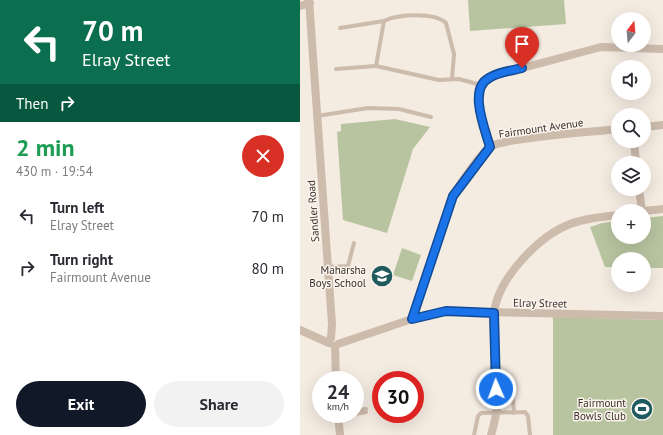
<!DOCTYPE html>
<meta charset="utf-8">
<style>
:root{--surface:#fff;--page:#f2f2f3;--text:#2b2b33;--muted:#7c7c81;--accent:#111827}
body{margin:0;font-family:"PT Sans",sans-serif;background:var(--page);color:var(--text);height:100vh;display:flex;flex-direction:column;font-size:15px;white-space:nowrap}
*{box-sizing:border-box;margin:0}
p{font-size:13px;color:var(--muted)}
.icon{flex:none;width:22px;height:22px;fill:none;stroke:currentColor;stroke-width:2;stroke-linecap:round;stroke-linejoin:round}
.map{position:relative;flex:1;overflow:hidden}
.panel{display:flex;flex-direction:column;background:var(--surface);width:300px}
.panel>*{flex:none}
.hud{background:#0b6e4f;color:#fff;overflow:hidden}
.needle{width:26px;rotate:16deg}
.controls{position:absolute;left:311px;top:12px;display:grid;gap:8px}
.controls a{display:grid;place-items:center;width:40px;height:40px;border-radius:50%;background:var(--surface);box-shadow:0 4px 16px #0002;font-size:20px}
.speed{position:absolute;left:12px;top:371px;display:flex;gap:8px;font-size:20px;font-weight:700;text-align:center}
.speed>*{display:grid;place-content:center;width:52px;height:52px;border-radius:50%;background:var(--surface);box-shadow:0 4px 16px #0002;line-height:1}
.speed small{font-size:10px;font-weight:400}
.speed .limit{border:6px solid #d22;background:#fff;color:#111}
.pin{position:absolute;display:grid;place-items:center;width:34px;height:34px;color:#fff;margin:-41px -17px;border-radius:50% 50% 50% 0;rotate:-45deg;box-shadow:0 0 4px #0007}
.pin .icon{rotate:45deg}
.me{position:absolute;width:44px;margin:-22px;rotate:358deg;stroke-linejoin:round;filter:drop-shadow(0 0 3px #0008)}
.turn{display:flex;align-items:center;gap:14px;height:84px;padding:0 16px;font-size:18px}
.turn .icon{width:52px;height:52px;stroke-width:2.5}
.turn b{display:block;font-size:28px;line-height:34px}
.then{display:flex;align-items:center;height:38px;padding:0 16px;background:#0003;gap:8px;font-size:15px}
.round{display:grid;place-items:center;flex:none;width:42px;height:42px;border-radius:21px;background:var(--page)}
.summary{display:flex;align-items:center;justify-content:space-between;height:68px;padding:0 16px}
h1{font-size:24px;font-weight:700;line-height:30px;color:#1e9e55}
.cta{display:flex;gap:8px;margin-top:auto;padding:8px 16px}
.cta a{flex:1;height:46px;border-radius:24px;background:var(--accent);color:#fff;font-size:16px;font-weight:700;line-height:46px;text-align:center}
.cta a+a{background:var(--page);color:var(--text)}
ul{padding:0;list-style:none}
li{display:flex;align-items:center;gap:12px;height:52px;padding:0 16px}
li div{flex:1}
li b{display:block;font-size:15px}
li em{font-style:normal}
main{display:flex;flex:1;min-height:0}
.map>svg:first-child{display:block}
.green{fill:#b8c4a0}
.lines{fill:none;stroke-linecap:round;stroke-linejoin:round}
.service{stroke:#cdbbac;stroke-width:4}
.minor{stroke:#cdbbac;stroke-width:8}
.route-casing{stroke:#114b97;stroke-width:10}
.route{stroke:#1a73e8;stroke-width:7}
.labels{text-anchor:middle;dominant-baseline:central;stroke-width:3;stroke-linejoin:round;paint-order:stroke}
.street-label{font-size:11px;fill:#3b302b;stroke:#fbf5ee}
.poi-label{font-size:11px;fill:#3b302b;stroke:#fbf5ee;text-anchor:end}
</style>
<main>
<section class="panel">
<div class="hud">
<div class="turn"><svg class="icon" aria-label="left" viewBox="0 0 24 24"><path d="M17 20v-9H6M10 6l-5 5 5 5"/></svg><div><b>70 m</b>Elray Street</div></div>
<div class="then">Then<svg class="icon" aria-label="right" viewBox="0 0 24 24"><path d="M7 20v-9h11M14 6l5 5-5 5"/></svg></div>
</div>
<div class="summary"><div><h1>2 min</h1><p>430 m · 19:54</p></div><a class="round" style="background:#d93025;color:#fff"><svg class="icon" aria-label="close" viewBox="0 0 24 24"><path d="M6 6l12 12M18 6L6 18"/></svg></a></div>
<ul>
<li><svg class="icon" aria-label="left" viewBox="0 0 24 24"><path d="M17 20v-9H6M10 6l-5 5 5 5"/></svg><div><b>Turn left</b><p>Elray Street</p></div><em>70 m</em></li>
<li><svg class="icon" aria-label="right" viewBox="0 0 24 24"><path d="M7 20v-9h11M14 6l5 5-5 5"/></svg><div><b>Turn right</b><p>Fairmount Avenue</p></div><em>80 m</em></li>
</ul>
<div class="cta"><a>Exit</a><a>Share</a></div>
</section>
<div class="map">
<svg width="363" height="435" viewBox="0 0 363 435">
<rect width="100%" height="100%" fill="#f4ebe1"/>
<g class="green">
<path d="M 168,0 L 264,0 L 266,24 L 170,31 Z"/>
<path d="M 95,119 L 130,127 L 113,149 L 87,233 L 43,220 L 37,132 L 41,131 L 41,124 Z"/>
<path d="M 363,216 L 363,268 L 344,268 L 344,259 L 318,259 L 318,267 L 305,267 L 290,227 L 302,223 L 318,221 L 318,237 L 344,237 L 344,218 Z"/>
<path d="M 102,248 L 121,255 L 112,281 L 93,275 Z"/>
<path d="M 253,317 L 363,320 L 363,435 L 253,435 Z"/>
</g>
<g class="lines">
<g class="service">
<path d="M 40,28 L 84,21"/>
<path d="M 76,66 L 84,21 C 98,14 134,12 146,23 L 154,54 L 152,79"/>
<path d="M 36,69 L 76,66 L 139,80 L 159,79 L 181,85"/>
<path d="M 17,116 L 68,108 L 99,109 L 131,117"/>
<path d="M 28,267 L 48,266 L 54,243"/>
<path d="M 212,383 L 214,413"/>
<path d="M 55,410 L 66,409"/>
<path d="M 55,414 L 66,412"/>
<path d="M 38,416 L 53,414"/>
<path d="M 174,435 L 178,416 L 181,413 L 225,412 L 228,416 L 230,435"/>
</g>
<g class="minor">
<path d="M 9,0 L 32,324 L 31,338"/>
<path d="M 0,6 L 10,3"/>
<path d="M 344,127 L 363,125"/>
<path d="M 334,141 L 336,163"/>
<path d="M 189,147 C 184,126 168,93 189,77 L 301,47 L 363,49"/>
<path d="M 339,189 L 342,211"/>
<path d="M 344,211 L 363,209"/>
<path d="M 112,319 L 153,196 C 159,185 180,154 190,147 C 204,137 296,132 318,129"/>
<path d="M 0,330 L 29,343"/>
<path d="M 38,344 L 112,319 L 146,311 L 363,316"/>
<path d="M 35,346 L 36,380"/>
<path d="M 38,414 L 40,435"/>
<path d="M 191,435 C 193,428 195,421 196,414 C 202,383 191,345 194,314 C 197,279 239,236 270,224 C 285,218 302,217 318,215"/>
</g>
</g>
<g class="lines">
<g class="route-casing">
<path id="route" d="M 196,389 L 194,313 L 146,311 L 112,319 L 153,196 L 190,147 C 185,129 168,89 189,78 C 198,72 211,71 222,68"/>
</g>
<use href="#route" class="route"/>
</g>
<defs>
<g id="school-disc" transform="scale(1.15)"><circle r="9.5" fill="#1f5a5e" stroke="#fbf5ee"/><path d="M0-5L7-2L0 1L-7-2ZM-4 1L0 2.5L4 1V4Q0 6-4 4Z" fill="#fff"/></g>
<g id="stadium-disc" transform="scale(1.15)"><circle r="9.5" fill="#1f5a5e" stroke="#fbf5ee"/><path d="M0-5a6.5 5 0 1 0 0 10a6.5 5 0 1 0 0-10ZM-3.5-1.8h7v3.6h-7Z" fill="#fff"/></g>
</defs>
<g fill-rule="evenodd">
<use href="#school-disc" x="82" y="276"/>
<use href="#stadium-disc" x="342" y="409"/>
</g>
<g class="labels">
<g class="street-label">
<text transform="translate(241 128) rotate(-8)">Fairmount Avenue</text>
<text transform="translate(13 211) rotate(-94)">Sandler Road</text>
<text transform="translate(240 303) rotate(1)">Elray Street</text>
</g>
<g class="poi-label">
<text x="66" y="270">Maharsha<tspan x="66" dy="13">Boys School</tspan></text>
<text x="326" y="403">Fairmount<tspan x="326" dy="13">Bowls Club</tspan></text>
</g>
</g>
</svg>
<div class="controls">
<a><svg class="needle" viewBox="-14 -14 28 28"><path d="M0-13l5 13h-10z" fill="#e53935"/><path d="M0 13l5-13h-10z" fill="#7c7c81"/></svg></a>
<a><svg class="icon" aria-label="sound" viewBox="0 0 24 24"><path d="M4 9h4l5-4v14l-5-4H4zM17 9q2 3 0 6"/></svg></a>
<a><svg class="icon" aria-label="search" viewBox="0 0 24 24"><circle cx="10" cy="10" r="6"/><path d="M15 15l6 6"/></svg></a>
<a><svg class="icon" aria-label="layers" viewBox="0 0 24 24"><path d="M12 4l9 5-9 5-9-5zM3 14l9 5 9-5"/></svg></a>
<a>+</a>
<a>−</a>
</div>
<div class="speed"><div>24<small>km/h</small></div><div class="limit">30</div></div>
<div class="pin" style="left:222px;top:68px;background:#d93025"><svg class="icon" aria-label="arrive" viewBox="0 0 24 24"><path d="M6 21V4h12l-3 4 3 4H6"/></svg></div>
<svg class="me" style="left:196px;top:389px" viewBox="-20 -20 40 40"><circle r="17" fill="#1a73e8" stroke="#fff" stroke-width="3"/><path d="M0-11L8 9 0 5-8 9z" fill="#fff"/></svg>
</div>
</main>
